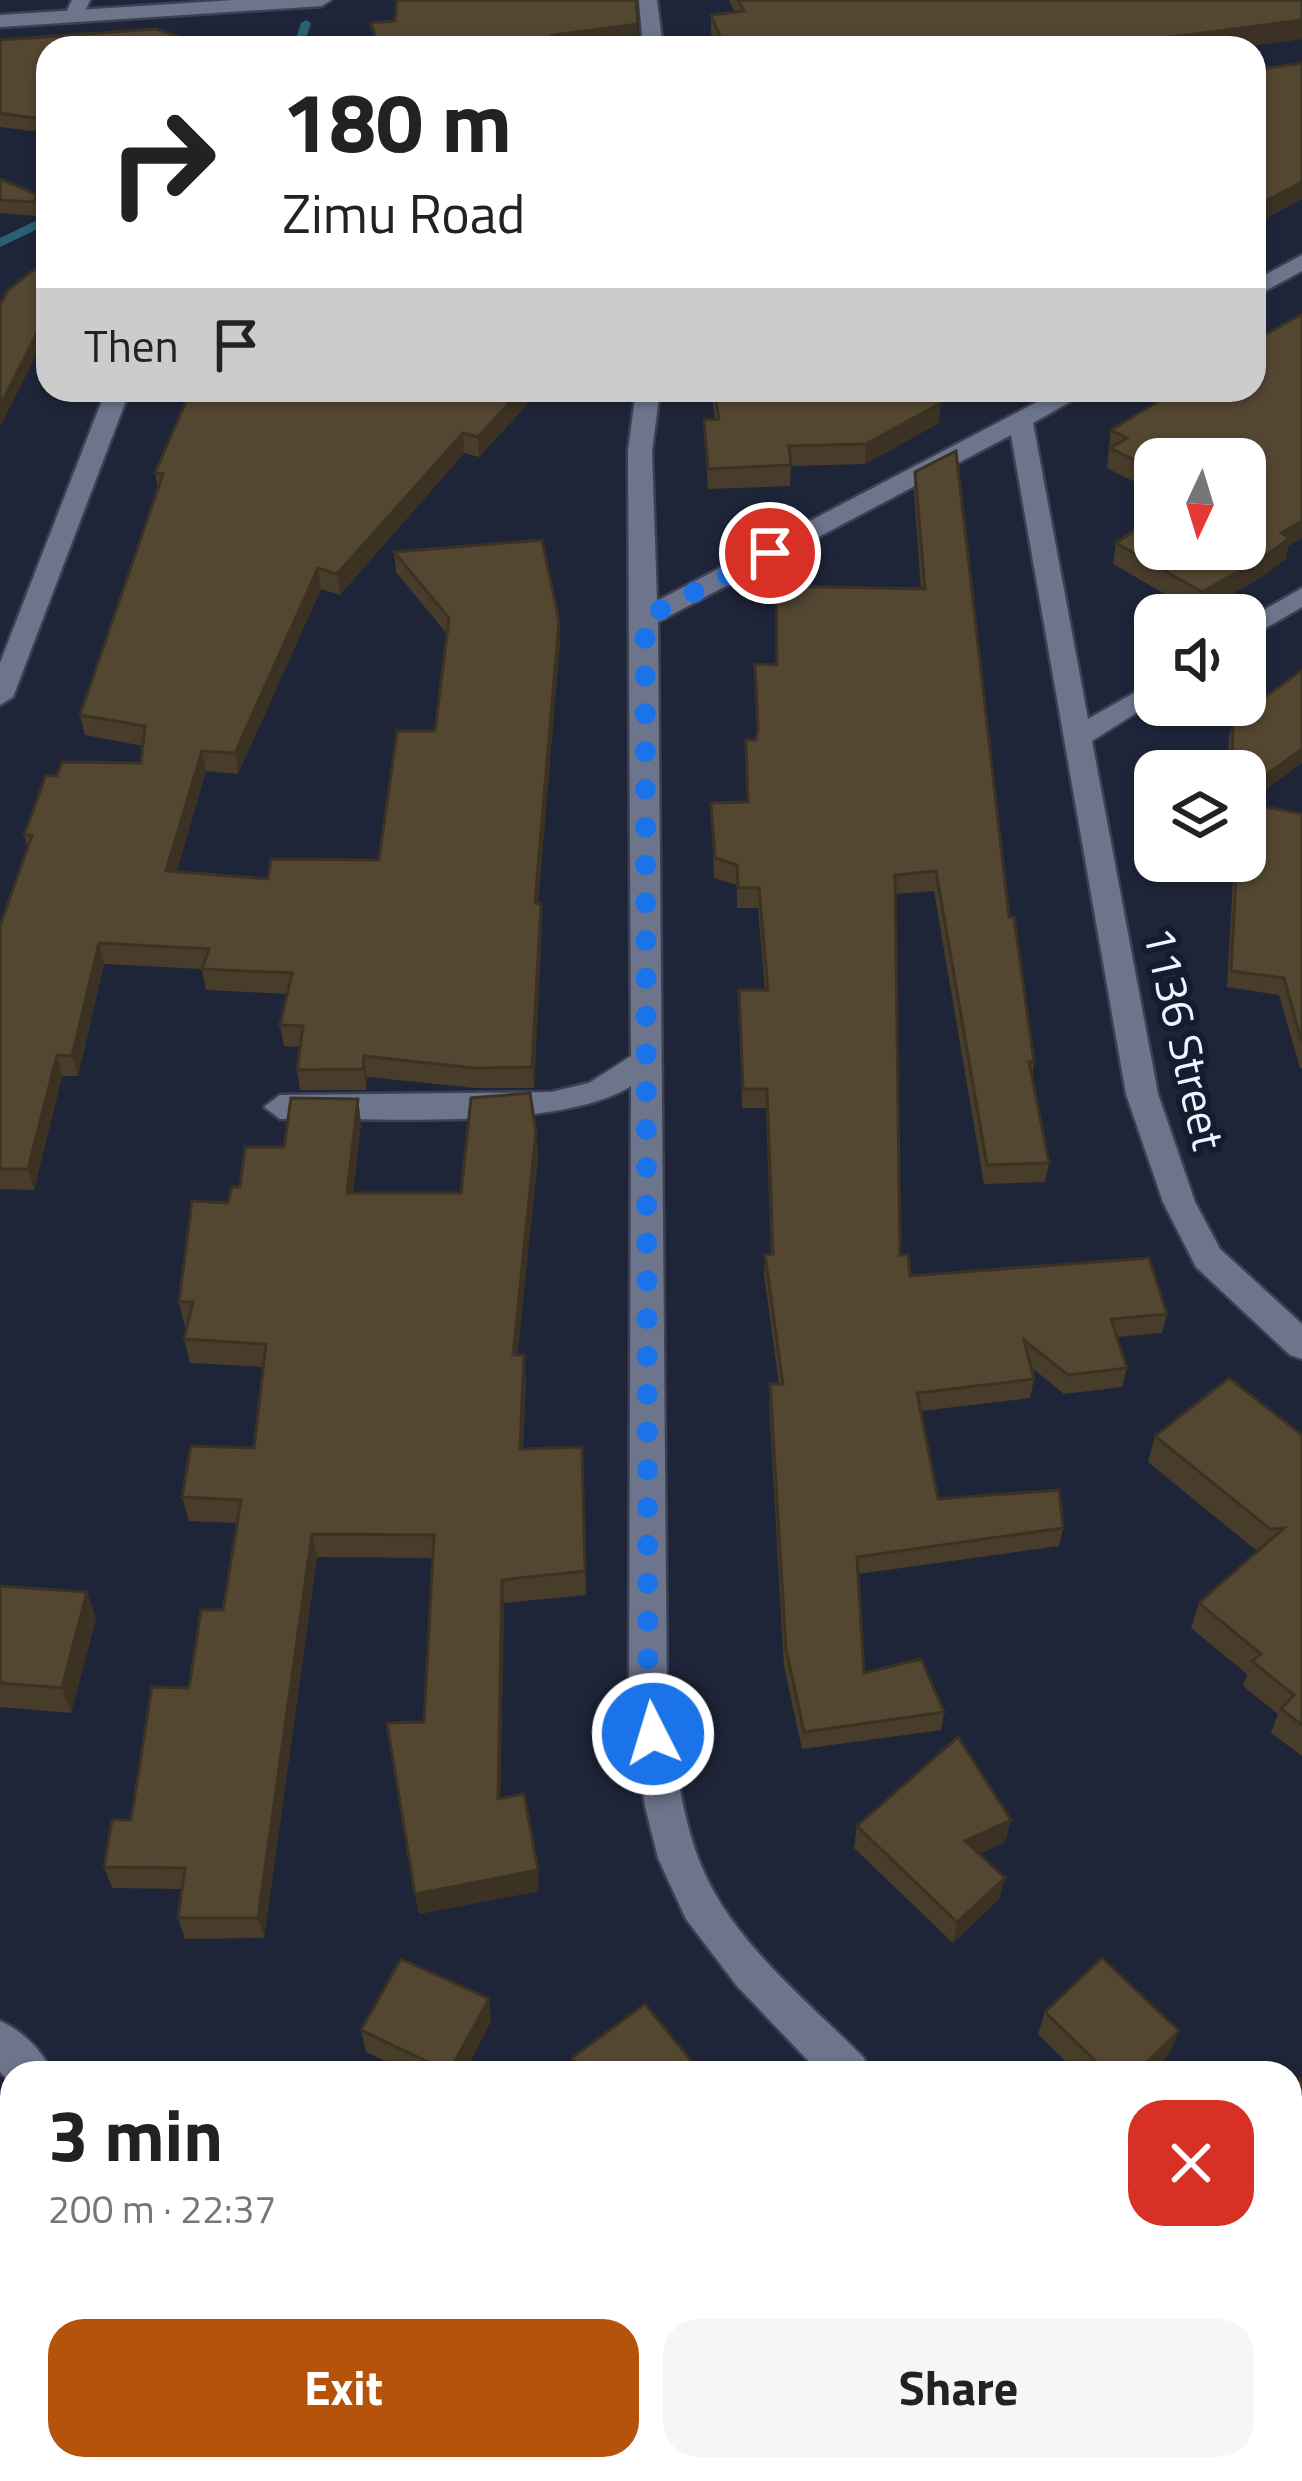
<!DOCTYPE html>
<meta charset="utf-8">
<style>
:root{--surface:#fff;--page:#f6f6f6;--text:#222;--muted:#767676;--accent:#b45309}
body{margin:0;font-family:"Titillium Web",sans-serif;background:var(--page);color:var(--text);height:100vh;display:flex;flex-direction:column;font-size:45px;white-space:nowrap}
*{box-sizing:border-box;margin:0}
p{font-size:39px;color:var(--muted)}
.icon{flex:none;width:66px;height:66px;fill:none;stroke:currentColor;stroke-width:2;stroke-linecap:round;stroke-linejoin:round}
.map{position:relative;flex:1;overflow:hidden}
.details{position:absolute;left:0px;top:2061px;width:1302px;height:420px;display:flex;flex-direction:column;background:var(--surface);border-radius:36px 36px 0 0;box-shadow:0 3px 9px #0004}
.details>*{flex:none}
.top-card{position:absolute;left:36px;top:36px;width:1230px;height:366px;border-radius:36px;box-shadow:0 3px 9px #0004;background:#fff;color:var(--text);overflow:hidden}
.needle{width:78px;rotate:184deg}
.fabs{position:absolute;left:1134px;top:438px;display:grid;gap:24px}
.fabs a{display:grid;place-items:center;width:132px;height:132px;border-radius:24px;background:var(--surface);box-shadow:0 3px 9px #0004;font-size:60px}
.pin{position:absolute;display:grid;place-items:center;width:102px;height:102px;color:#fff;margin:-51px;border:6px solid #fff;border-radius:50%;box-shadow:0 3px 12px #0007}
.me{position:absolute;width:132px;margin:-66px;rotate:355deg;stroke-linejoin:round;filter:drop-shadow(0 0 9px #0008)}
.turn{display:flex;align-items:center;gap:42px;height:252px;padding:0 48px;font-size:54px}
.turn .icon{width:156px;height:156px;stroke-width:2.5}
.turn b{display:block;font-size:84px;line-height:102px}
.then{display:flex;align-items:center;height:114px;padding:0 48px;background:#0003;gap:24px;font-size:45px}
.round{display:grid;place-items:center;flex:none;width:126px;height:126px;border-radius:36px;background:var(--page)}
.headline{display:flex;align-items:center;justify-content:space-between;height:204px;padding:0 48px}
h1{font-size:72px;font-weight:700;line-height:90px}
.cta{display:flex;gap:24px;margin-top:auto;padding:24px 48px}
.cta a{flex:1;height:138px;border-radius:36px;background:var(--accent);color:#fff;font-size:48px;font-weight:700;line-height:138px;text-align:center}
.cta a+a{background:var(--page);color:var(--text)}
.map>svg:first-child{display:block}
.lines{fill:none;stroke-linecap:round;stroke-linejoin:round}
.stream{fill:#286172;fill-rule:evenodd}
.minor-casing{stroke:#3c4051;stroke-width:5}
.tertiary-casing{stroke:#3c4051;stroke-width:5}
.minor{fill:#6d758d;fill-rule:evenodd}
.tertiary{fill:#6d758d;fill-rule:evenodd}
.wall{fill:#483d2b}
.shaded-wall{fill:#3b3223}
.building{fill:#544732;stroke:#3b3223;stroke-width:3}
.route{stroke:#1a73e8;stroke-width:21;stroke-dasharray:0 37.8}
.labels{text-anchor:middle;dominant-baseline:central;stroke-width:12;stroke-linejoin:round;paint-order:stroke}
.street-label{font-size:45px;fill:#eff3fe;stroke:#161c2f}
</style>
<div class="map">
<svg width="1302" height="2481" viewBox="0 0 1302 2481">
<rect width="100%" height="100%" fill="#1f2539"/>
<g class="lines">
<g class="stream">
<path d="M 306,20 L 311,23 L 303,48 L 293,48 L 301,23 Z"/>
<path d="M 48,215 L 48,224 L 0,247 L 0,238 Z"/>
</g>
<g class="minor-casing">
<g id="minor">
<path d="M 72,0 L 90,0 L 81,21 L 64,17 Z"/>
<path d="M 639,0 L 657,0 L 663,48 L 643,48 Z"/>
<path d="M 1302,255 L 1302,271 L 1254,297 L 1254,281 Z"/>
<path d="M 106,390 L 130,390 L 13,697 L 0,705 L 0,663 Z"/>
<path d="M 636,390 L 660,390 L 652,451 L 657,601 L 1060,390 L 1090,390 L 1033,423 L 1088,719 L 1155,681 L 1155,701 L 1092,741 L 1158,1094 L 1195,1202 L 1220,1249 L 1302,1324 L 1302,1359 L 1290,1355 L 1196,1267 L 1163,1202 L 1126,1094 L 1011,435 L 658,622 L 667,1699 C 675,1756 680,1817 703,1870 C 735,1944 808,2001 864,2058 L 870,2073 L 820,2073 L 737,1986 L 686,1919 L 658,1858 L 645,1806 L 629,1699 L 631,1086 C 560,1132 369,1117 280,1119 L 264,1107 L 280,1095 L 551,1092 L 589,1083 L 631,1056 L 628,451 Z"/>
<path d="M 1302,588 L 1302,607 L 1245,640 L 1245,621 Z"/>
<path d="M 0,2021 C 23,2031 43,2051 52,2073 L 12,2073 L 12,2084 L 0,2072 Z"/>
<path d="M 1223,2469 L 1278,2469 L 1283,2481 L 1228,2481 Z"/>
</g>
</g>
<g class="tertiary-casing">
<path id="tertiary" d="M 234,0 L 331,0 L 322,6 L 0,27 L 0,15 Z"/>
</g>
<use href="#minor" class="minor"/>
<use href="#tertiary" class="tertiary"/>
</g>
<g class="wall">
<path d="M 729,0 L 1302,0 L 1302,39 L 1231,48 L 717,48 L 711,33 L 711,15 L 735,12 Z"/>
<path d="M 0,40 L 198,43 L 199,48 L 48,48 L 48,133 L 0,127 Z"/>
<path d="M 0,179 L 36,194 L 38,208 L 37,216 L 0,213 Z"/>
<path d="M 1302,314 L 1302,538 L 1288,546 L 1286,559 L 1260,578 L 1198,613 L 1113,564 L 1116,543 L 1245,459 L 1155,459 L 1155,492 L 1107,468 L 1111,430 L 1174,390 L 1254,390 Z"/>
<path d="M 540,390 L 479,457 L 464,453 L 340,595 L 321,589 L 238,774 L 206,771 L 176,872 L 268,879 L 379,860 L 435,731 L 447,634 L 396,572 L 394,552 L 560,642 L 538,904 L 542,924 L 534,1088 L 476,1088 L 367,1077 L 366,1090 L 300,1090 L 297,1070 L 300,1047 L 284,1046 L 280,1025 L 287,994 L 206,990 L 202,969 L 104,964 L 78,1076 L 62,1076 L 34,1190 L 0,1189 L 0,926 L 28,848 L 24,835 L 57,776 L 141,763 L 143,746 L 85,735 L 80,715 L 158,490 L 155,473 Z"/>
<path d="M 711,390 L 932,390 L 939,423 L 865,464 L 791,466 L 790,486 L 708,489 L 704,420 L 715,419 Z"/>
<path d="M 915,472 L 1009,917 L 1034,1062 L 1032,1077 L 1049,1163 L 1045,1182 L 984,1184 L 934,891 L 895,894 L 900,1255 L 910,1276 L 1167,1314 L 1162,1333 L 1117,1337 L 1127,1368 L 1122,1387 L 1064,1394 L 1031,1367 L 1034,1379 L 1030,1398 L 921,1411 L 938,1499 L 1063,1528 L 1059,1546 L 858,1574 L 864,1673 L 944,1712 L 941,1730 L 802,1749 L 784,1666 L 769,1403 L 770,1384 L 779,1384 L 764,1274 L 765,1255 L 771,1255 L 766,1108 L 742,1108 L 739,990 L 765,990 L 758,908 L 737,908 L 737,885 L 714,878 L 711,803 L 747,802 L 746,740 L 756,740 L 757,737 L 755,664 L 776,665 L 776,586 L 921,589 L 914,492 Z"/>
<path d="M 1233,721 L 1302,763 L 1246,803 L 1302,814 L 1302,1068 L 1300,1068 L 1279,995 L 1227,987 L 1234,861 L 1245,861 L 1245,771 L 1228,771 L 1229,737 Z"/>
<path d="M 358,1099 L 361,1124 L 353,1193 L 461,1193 L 536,1132 L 538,1157 L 517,1355 L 526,1380 L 523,1449 L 582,1447 L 586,1595 L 504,1603 L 500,1799 L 539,1891 L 419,1914 L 387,1723 L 424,1722 L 433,1558 L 317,1557 L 264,1938 L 185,1939 L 178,1918 L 182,1889 L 112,1888 L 104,1867 L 131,1820 L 223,1610 L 237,1523 L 189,1521 L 182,1497 L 254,1448 L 263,1367 L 190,1363 L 184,1339 L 187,1327 L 185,1327 L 179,1302 L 228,1203 L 240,1187 L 284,1147 Z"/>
<path d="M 1302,1435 L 1302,1756 L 1271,1733 L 1278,1714 L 1243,1686 L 1247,1674 L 1191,1628 L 1199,1603 L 1257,1551 L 1148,1462 L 1155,1436 Z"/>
<path d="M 0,1586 L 96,1618 L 71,1713 L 0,1707 Z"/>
<path d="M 1011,1820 L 1005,1842 L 980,1854 L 1005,1878 L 999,1899 L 953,1943 L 854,1848 L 857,1826 Z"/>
<path d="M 489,1999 L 491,2021 L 464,2073 L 411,2073 L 366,2052 L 361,2030 Z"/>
<path d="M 1045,2012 L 1170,2053 L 1150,2073 L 1078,2073 L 1038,2034 Z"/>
<path d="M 572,2058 L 701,2073 L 573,2073 Z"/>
<path d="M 954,2469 L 1046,2469 L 1033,2481 L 949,2481 Z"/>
</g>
<g class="shaded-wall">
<path d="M 1302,20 L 1302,39 L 1231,48 L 1087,48 Z"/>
<path d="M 638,24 L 638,42 L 596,48 L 554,48 L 553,35 Z"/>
<path d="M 1015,42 L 1014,48 L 950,48 Z"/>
<path d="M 1302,182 L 1302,199 L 1254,225 L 1254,207 Z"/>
<path d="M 48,311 L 48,332 L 0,427 L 0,406 Z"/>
<path d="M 521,390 L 540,390 L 479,457 L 478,437 Z"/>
<path d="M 941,403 L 939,423 L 865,464 L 866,444 Z"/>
<path d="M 463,433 L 464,453 L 340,595 L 337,574 Z"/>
<path d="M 1302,521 L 1302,538 L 1288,546 L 1286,559 L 1260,578 L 1198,613 L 1202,592 L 1281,533 Z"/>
<path d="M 318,568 L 321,589 L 238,774 L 235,753 Z"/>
<path d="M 559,621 L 560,642 L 536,924 L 535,903 Z"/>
<path d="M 1302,749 L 1302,763 L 1245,804 L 1245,790 Z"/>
<path d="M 202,751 L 206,771 L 171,892 L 166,871 Z"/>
<path d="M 541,904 L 542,924 L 534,1088 L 532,1067 Z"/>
<path d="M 99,943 L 104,964 L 78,1076 L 72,1056 Z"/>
<path d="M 57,1055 L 62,1076 L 34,1190 L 28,1169 Z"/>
<path d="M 364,1056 L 367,1077 L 366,1090 L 363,1069 Z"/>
<path d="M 358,1099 L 361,1124 L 350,1218 L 347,1193 Z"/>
<path d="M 536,1132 L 538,1157 L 515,1380 L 513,1355 Z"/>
<path d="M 524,1355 L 526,1380 L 522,1473 L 520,1449 Z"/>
<path d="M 312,1534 L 317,1557 L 264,1938 L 258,1918 Z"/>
<path d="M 502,1580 L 504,1603 L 500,1821 L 498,1799 Z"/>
<path d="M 87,1592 L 96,1618 L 71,1713 L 62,1688 Z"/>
<path d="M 1011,1820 L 1005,1842 L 961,1863 L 965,1841 Z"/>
<path d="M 538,1870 L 539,1891 L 419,1914 L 415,1894 Z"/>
<path d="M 1005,1878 L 999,1899 L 953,1943 L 957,1922 Z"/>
<path d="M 489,1999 L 491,2021 L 464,2073 L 449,2073 Z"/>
<path d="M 1179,2031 L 1170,2053 L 1150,2073 L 1136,2073 Z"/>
<path d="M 0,2327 L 9,2400 L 0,2403 Z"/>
<path d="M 188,2469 L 223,2469 L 203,2481 L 167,2481 Z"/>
<path d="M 1038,2469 L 1046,2469 L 1033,2481 L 1024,2481 Z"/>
</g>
<g class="building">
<path d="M 397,0 L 636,0 L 638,24 L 553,35 L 566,48 L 379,48 L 371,23 L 395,21 Z"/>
<path d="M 738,0 L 1302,0 L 1302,20 L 1087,48 L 1035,48 L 1030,41 L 950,48 L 725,48 L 711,15 L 744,11 Z"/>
<path d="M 156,29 L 198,43 L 197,48 L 48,48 L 48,120 L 0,113 L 0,40 Z"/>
<path d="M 1302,63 L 1302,182 L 1254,207 L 1254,70 Z"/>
<path d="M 0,179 L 36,194 L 34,202 L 0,200 Z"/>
<path d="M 48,259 L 48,311 L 0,406 L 0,305 L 8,290 Z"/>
<path d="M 1302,314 L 1302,521 L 1281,533 L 1290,538 L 1264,557 L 1202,592 L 1116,543 L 1155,517 L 1155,549 L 1245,549 L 1245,459 L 1155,459 L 1155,470 L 1110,448 L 1127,438 L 1111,430 L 1177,390 L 1254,390 L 1254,341 Z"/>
<path d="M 191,390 L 521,390 L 478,437 L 463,433 L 337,574 L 318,568 L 235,753 L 202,751 L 166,871 L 268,879 L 271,859 L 379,860 L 397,731 L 435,731 L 449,618 L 394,552 L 542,540 L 559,621 L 535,903 L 541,904 L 532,1067 L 474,1068 L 364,1056 L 363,1069 L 297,1070 L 303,1026 L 280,1025 L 292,973 L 202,969 L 209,949 L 99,943 L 72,1056 L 57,1055 L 28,1169 L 0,1169 L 0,926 L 32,835 L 24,835 L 46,775 L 57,776 L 62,762 L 141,763 L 145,726 L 80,715 L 163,474 L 155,473 Z"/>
<path d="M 714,390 L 932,390 L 941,403 L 866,444 L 789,446 L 791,465 L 708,469 L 704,420 L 719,419 Z"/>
<path d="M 956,451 L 1009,917 L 1014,917 L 1034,1062 L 1029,1062 L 1049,1163 L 987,1165 L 936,871 L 895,875 L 900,1255 L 908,1255 L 910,1276 L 1149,1258 L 1167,1314 L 1111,1319 L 1127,1368 L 1068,1375 L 1024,1340 L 1034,1379 L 917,1393 L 938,1499 L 1059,1490 L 1063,1528 L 857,1557 L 864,1673 L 921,1659 L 944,1712 L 804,1732 L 786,1649 L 770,1384 L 783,1384 L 765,1255 L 773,1254 L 767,1089 L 743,1089 L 739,990 L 768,990 L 759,888 L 738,888 L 737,865 L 715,858 L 711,803 L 748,802 L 746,740 L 756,740 L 758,729 L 755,664 L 777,665 L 776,586 L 925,589 L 915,472 Z"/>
<path d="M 1302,670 L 1302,749 L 1245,790 L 1245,771 L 1232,771 L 1233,721 Z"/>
<path d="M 1245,803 L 1302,814 L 1302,1043 L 1284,978 L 1231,971 L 1237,861 L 1245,861 Z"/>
<path d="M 530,1093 L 536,1132 L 513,1355 L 524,1355 L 520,1449 L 582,1447 L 585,1571 L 502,1580 L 498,1799 L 524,1794 L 538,1870 L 415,1894 L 387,1723 L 424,1722 L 434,1535 L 312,1534 L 258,1918 L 178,1918 L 185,1868 L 104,1867 L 112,1820 L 131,1820 L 152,1687 L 189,1688 L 201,1610 L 223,1610 L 241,1500 L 182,1497 L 191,1446 L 254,1448 L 266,1344 L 184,1339 L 193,1302 L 179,1302 L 192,1201 L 228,1203 L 232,1187 L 240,1187 L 245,1147 L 284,1147 L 291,1098 L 358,1099 L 347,1193 L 461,1193 L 471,1098 Z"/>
<path d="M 1229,1378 L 1302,1435 L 1302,1725 L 1281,1709 L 1294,1695 L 1252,1661 L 1261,1654 L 1199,1603 L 1284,1528 L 1270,1529 L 1155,1436 Z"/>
<path d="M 0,1586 L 87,1592 L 62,1688 L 0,1683 Z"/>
<path d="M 958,1737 L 1011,1820 L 965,1841 L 1005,1878 L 957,1922 L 857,1826 Z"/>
<path d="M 1102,1958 L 1179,2031 L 1136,2073 L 1108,2073 L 1045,2012 Z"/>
<path d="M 401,1959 L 489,1999 L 449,2072 L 361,2030 Z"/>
<path d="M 645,2004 L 701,2073 L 584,2073 L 572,2058 Z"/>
<path d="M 1302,2078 L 1302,2228 L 1290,2241 L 1290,2088 Z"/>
<path d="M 126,2469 L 188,2469 L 167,2481 L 131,2481 Z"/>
<path d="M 771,2469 L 847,2469 L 858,2481 L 759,2481 Z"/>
<path d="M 955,2469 L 1038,2469 L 1024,2481 L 964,2481 Z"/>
</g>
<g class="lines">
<path class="route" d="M 653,1734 L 648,1699 L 645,618 L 770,553"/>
</g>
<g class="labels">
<g class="street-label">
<text transform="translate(1185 1038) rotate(77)">1136 Street</text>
</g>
</g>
</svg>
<div class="fabs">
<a><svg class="needle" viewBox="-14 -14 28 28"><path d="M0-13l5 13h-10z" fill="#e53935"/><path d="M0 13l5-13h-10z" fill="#767676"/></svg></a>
<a><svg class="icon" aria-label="sound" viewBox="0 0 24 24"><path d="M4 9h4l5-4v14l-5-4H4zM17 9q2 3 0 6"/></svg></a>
<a><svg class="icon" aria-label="layers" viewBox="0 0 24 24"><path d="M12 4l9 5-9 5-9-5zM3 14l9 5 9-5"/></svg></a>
</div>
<div class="pin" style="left:770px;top:553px;background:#d93025"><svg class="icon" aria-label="arrive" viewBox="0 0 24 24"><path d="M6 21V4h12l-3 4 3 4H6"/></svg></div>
<svg class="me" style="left:653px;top:1734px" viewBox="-20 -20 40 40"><circle r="17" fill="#1a73e8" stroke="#fff" stroke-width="3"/><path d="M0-11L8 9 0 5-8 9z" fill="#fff"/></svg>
<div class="top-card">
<div class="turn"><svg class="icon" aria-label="right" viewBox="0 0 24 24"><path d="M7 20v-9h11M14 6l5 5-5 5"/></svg><div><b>180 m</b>Zimu Road</div></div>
<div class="then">Then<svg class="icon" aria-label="arrive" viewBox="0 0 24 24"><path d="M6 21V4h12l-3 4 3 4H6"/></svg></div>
</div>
<section class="details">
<div class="headline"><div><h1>3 min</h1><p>200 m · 22:37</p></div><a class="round" style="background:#d93025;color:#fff"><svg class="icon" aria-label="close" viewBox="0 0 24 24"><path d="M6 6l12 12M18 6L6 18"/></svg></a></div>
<div class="cta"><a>Exit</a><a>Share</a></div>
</section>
</div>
